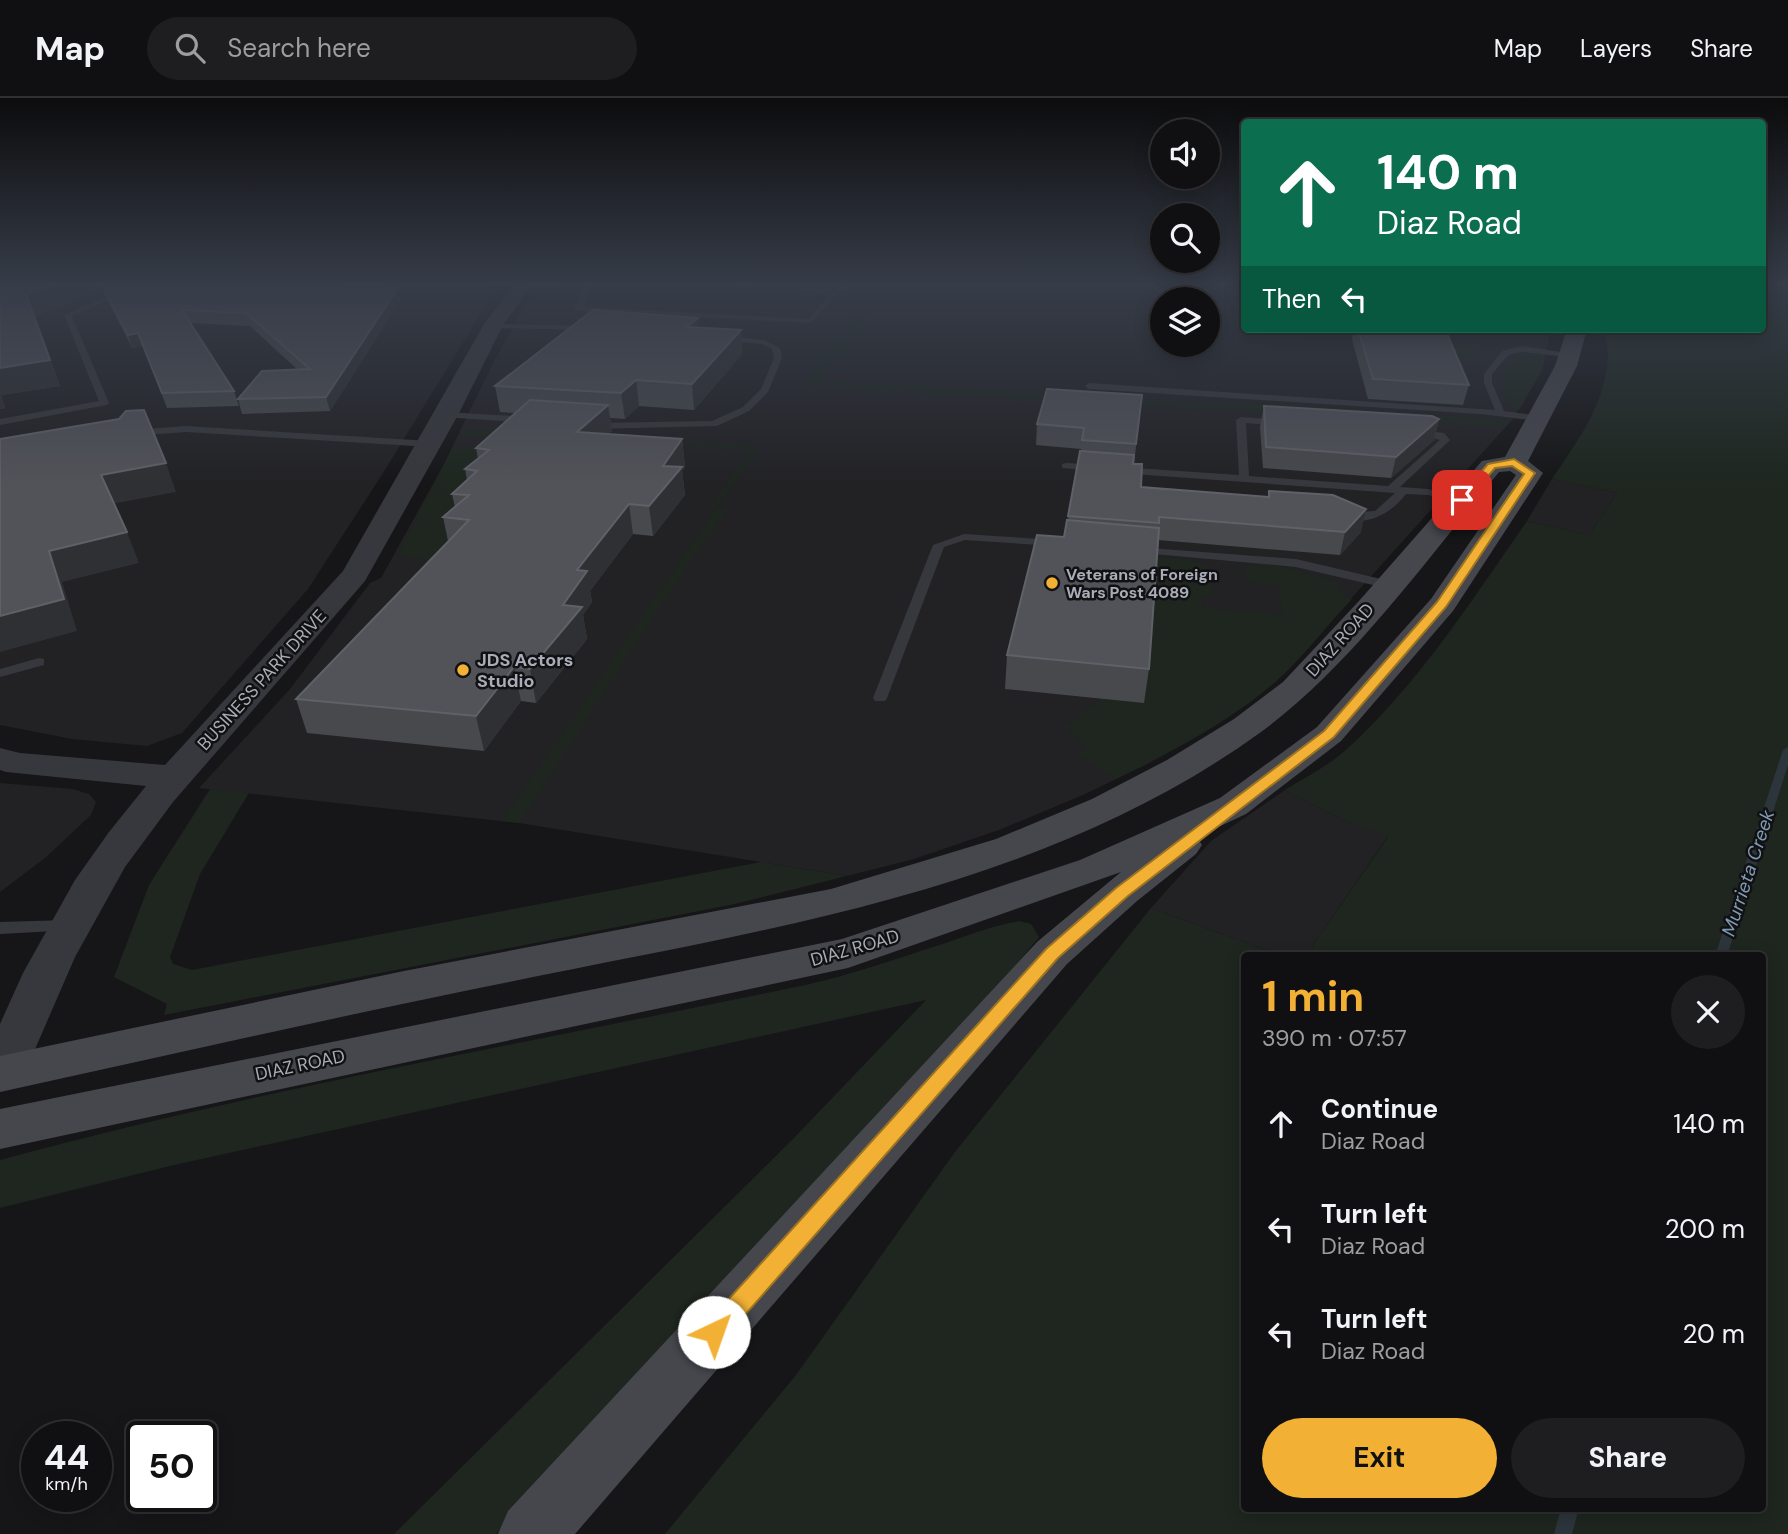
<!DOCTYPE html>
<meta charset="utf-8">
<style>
:root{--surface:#101012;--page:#1e1e20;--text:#f1f3f6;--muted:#9c9d9f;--line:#303032;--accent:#f2b134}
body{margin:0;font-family:"DM Sans",sans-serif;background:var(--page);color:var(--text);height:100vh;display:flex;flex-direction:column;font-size:26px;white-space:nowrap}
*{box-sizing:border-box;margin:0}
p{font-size:23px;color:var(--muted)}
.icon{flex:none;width:38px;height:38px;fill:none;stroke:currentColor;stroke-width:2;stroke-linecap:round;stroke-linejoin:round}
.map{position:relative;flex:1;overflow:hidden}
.drawer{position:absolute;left:1241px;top:854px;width:525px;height:560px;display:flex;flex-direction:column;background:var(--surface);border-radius:7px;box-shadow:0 4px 18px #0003,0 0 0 2px var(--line)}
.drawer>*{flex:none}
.guide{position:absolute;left:1241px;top:21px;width:525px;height:214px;border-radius:7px;box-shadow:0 4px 18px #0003,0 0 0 2px var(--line);background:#0b6e4f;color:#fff;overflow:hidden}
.fabs{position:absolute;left:1150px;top:21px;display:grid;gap:14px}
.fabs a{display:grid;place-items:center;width:70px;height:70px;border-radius:50%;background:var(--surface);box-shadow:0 4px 18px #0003,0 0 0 2px var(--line);font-size:35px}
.speed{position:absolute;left:21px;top:1323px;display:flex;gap:14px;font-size:35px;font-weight:700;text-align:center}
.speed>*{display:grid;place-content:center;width:91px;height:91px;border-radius:50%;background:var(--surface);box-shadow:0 4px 18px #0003,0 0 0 2px var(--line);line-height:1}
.speed small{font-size:18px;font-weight:400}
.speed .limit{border:4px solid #111;border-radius:10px;background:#fff;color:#111}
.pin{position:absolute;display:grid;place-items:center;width:60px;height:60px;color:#fff;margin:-30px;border-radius:14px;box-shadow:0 4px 10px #0006}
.me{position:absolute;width:77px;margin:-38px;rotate:42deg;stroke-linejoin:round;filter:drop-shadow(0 0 5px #0008)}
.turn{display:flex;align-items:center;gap:24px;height:147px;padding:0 21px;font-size:32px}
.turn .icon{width:91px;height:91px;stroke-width:2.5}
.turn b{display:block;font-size:49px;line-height:60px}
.then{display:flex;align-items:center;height:66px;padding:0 21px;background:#0003;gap:14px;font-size:26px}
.round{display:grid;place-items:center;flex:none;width:74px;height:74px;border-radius:37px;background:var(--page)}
.head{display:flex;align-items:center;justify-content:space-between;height:119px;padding:0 21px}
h1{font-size:42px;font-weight:700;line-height:52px;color:var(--accent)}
.cta{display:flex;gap:14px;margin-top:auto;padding:14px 21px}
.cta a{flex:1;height:80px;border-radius:42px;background:var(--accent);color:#111;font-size:28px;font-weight:700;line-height:80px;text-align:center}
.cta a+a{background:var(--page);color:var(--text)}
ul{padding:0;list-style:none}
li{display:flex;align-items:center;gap:21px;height:105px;padding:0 21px}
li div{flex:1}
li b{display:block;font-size:26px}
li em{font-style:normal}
header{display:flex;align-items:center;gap:42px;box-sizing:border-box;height:98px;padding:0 35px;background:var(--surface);border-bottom:2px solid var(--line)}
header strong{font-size:33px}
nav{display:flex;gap:38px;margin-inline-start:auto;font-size:24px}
.search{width:490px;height:63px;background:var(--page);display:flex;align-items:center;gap:18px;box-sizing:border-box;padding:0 24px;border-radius:38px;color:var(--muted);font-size:26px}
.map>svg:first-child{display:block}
.built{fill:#222225;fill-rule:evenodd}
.green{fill:#1e261f}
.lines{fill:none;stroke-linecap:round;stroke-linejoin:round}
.stream{fill:#2c353c;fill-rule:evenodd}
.service{fill:#37383d;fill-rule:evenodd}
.tertiary{fill:#37383d;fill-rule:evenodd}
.secondary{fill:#45474d;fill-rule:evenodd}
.wall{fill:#47494d}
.shaded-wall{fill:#2f3033}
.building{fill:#525359;stroke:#5f6168;stroke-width:2}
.route{fill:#f2b134;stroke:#9d7322;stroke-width:2}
.poi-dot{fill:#f2b134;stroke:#111113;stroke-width:2.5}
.labels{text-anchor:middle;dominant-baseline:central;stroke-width:5;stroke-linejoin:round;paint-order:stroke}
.far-poi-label{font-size:16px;font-weight:bold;fill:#a8adb8;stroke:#111113;text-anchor:start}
.street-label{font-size:18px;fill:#a8adb8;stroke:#111113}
.poi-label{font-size:18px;font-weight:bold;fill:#a8adb8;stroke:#111113;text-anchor:start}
.water-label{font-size:19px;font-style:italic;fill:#7f9bb3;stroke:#111113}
</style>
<header>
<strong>Map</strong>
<div class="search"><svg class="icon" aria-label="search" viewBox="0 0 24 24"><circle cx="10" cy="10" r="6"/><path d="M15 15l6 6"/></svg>Search here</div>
<nav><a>Map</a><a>Layers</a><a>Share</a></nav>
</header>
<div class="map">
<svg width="1788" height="1436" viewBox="0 0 1788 1436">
<rect width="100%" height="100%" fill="#161618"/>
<g class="built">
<path d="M 0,187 L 429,187 L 496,190 L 385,372 L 308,491 L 182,635 L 147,648 L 72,641 L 0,627 Z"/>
<path d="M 537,187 L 1244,187 L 1244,231 L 1551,231 L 1541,274 L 1512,322 L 1283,576 L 1218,625 L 1147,666 L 1083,697 L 999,732 L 914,761 L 847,778 L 519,725 L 199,690 L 290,591 L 370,485 L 381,480 L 443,368 L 495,261 ZM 1162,201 L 1208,201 L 1208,247 L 1162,247 Z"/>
<path d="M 1552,381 L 1617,395 L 1589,437 L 1527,423 Z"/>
<path d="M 0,685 L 72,691 L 89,696 L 96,704 L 91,717 L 45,760 L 0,794 Z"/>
<path d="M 1285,692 L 1333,717 L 1388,738 L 1306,857 L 1279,857 L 1151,810 L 1211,743 Z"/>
</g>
<g class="green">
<path d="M 1762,187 L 1788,187 L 1788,1436 L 665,1436 L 796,1277 L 955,1054 L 1151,810 L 1279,857 L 1244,858 L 1244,1410 L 1762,1410 L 1762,858 L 1306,857 L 1388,739 L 1333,717 L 1285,692 C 1305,679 1330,667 1348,650 C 1419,585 1472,502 1527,423 L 1589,437 L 1617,395 L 1552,381 C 1577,344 1606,305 1608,258 C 1608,249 1605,239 1603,231 L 1762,231 Z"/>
<path d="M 861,211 L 872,212 L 834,266 L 830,266 L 821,279 L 822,283 L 1231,307 L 1265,305 L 1512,322 L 1505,329 L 803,287 Z"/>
<path d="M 1254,233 L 1548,249 L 1485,248 L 1478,250 L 1461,264 L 1447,263 L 1439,246 L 1255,236 Z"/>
<path d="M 1524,255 L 1546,256 L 1541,274 L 1519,312 L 1512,310 L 1500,281 L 1515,257 Z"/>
<path d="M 517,331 L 759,349 L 718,408 L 729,410 L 688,467 L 519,725 L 502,723 L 717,409 L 711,407 L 751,352 L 516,334 L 495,333 L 492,338 L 458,338 L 461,333 Z"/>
<path d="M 457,350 L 485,350 L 506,354 L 439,463 L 398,458 L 451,353 Z"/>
<path d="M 1122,457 C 1143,459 1200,457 1212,473 L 1213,496 L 1200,498 L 1203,510 L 1283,517 L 1278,487 L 1253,485 L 1244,479 L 1247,469 L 1264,466 L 1280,468 L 1340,485 L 1337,488 L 1344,498 L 1352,501 C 1329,525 1308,553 1284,576 C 1240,618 1171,655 1116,681 L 1077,656 L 1087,649 L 1064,629 L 1102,600 L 1144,604 Z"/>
<path d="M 210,691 L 249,695 L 200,776 L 170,859 L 173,866 L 192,872 L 761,764 L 847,778 L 735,806 L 164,917 L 167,906 L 114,879 L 149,787 Z"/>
<path d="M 1019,823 L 1031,826 L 1039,839 L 1015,868 L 496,1436 L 394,1436 L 793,1041 L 926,902 L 174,1067 L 0,1110 L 0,1062 C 260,991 527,945 791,890 C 838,881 887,864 933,849 C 962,840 989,828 1019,823 Z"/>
</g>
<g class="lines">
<g class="stream">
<path d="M 1788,649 L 1788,667 L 1727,858 L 1715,858 L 1783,652 Z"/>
<path d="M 1561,1410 L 1579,1410 L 1572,1436 L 1554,1436 Z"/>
</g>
<g class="service">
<path d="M 132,187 L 142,187 L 72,218 L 109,305 L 107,307 L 0,327 L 0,321 L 99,303 L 64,217 Z"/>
<path d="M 519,187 L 592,187 L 583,209 L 809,221 L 829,196 L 697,187 L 834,192 L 846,187 L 853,187 L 850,192 L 837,196 L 811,225 L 578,213 L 574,211 L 583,189 L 522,190 Z"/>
<path d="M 638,187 L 670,187 L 666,189 Z"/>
<path d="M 493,226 L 592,228 L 596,230 L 592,232 L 490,230 Z"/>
<path d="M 1556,231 L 1578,231 L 1580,233 L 1576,235 Z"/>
<path d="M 720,238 L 764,242 L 780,250 L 782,260 L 768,294 L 749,313 L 717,328 L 591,331 L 586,328 L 591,325 L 712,323 L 743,309 L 761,291 L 774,260 L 772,251 L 762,246 L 720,242 Z"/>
<path d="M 1522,248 L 1573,256 L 1569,259 L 1522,254 L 1508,257 L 1492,276 L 1492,285 L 1504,313 L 1541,318 L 1541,322 L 1538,323 L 1480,316 L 1089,291 L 1085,288 L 1089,285 L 1495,312 L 1484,285 L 1484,276 L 1502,253 Z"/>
<path d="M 446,314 L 531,319 L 536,322 L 531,325 L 443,319 L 443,315 Z"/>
<path d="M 1241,319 L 1281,322 L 1286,325 L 1281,328 L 1246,325 L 1249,378 L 1388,388 L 1440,342 L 1413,335 L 1413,331 L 1444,335 L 1450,342 L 1448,344 L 1400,389 L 1428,391 L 1467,402 L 1462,405 L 1428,397 L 1406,396 C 1392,415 1363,432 1341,417 L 1342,415 L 1375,413 L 1395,395 L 1120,375 L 1115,372 L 1120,369 L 1239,377 L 1236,322 Z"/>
<path d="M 186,328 L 430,343 L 435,346 L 430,349 L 186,334 L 132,338 L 127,335 L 132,332 Z"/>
<path d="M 1066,365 L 1098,367 L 1103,370 L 1098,373 L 1062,370 L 1062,366 Z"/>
<path d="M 964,436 L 1055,442 L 1061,445 L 1055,448 L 965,442 L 944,449 L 887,600 L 885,603 L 875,603 L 873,600 L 933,447 Z"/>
<path d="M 1136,449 L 1296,461 L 1394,484 L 1396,487 L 1390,491 L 1296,469 L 1132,454 L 1130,452 Z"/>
<path d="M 39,560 L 44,561 L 44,567 L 0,579 L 0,571 Z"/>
<path d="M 68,822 L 74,824 L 77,828 L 74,832 L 0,836 L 0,824 Z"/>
</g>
<path class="tertiary" d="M 514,187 L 532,187 L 503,227 L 458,317 L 365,483 L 173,704 L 125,769 L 75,859 L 19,988 L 0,993 L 0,926 L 23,875 L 75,782 L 109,734 L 146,688 L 6,674 L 0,672 L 0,650 L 20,655 L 165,667 L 343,473 L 484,226 Z"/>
<path class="secondary" d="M 1567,231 L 1587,231 L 1577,268 L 1528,363 L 1543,375 L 1453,513 L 1341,643 L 1246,716 L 1197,739 L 1202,747 L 1196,756 L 1137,803 L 1067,866 L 575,1436 L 498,1436 L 508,1413 L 1037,844 L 1121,774 L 848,870 L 0,1051 L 0,1011 L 842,841 L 1080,762 L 1220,700 L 1317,629 L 1431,501 L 1516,377 L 1510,373 L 1499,374 C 1428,460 1350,569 1261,634 C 1043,792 767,831 509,884 C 339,918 170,957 0,994 L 0,958 L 404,873 L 831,791 L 996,741 L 1092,701 L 1167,662 L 1234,621 L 1283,584 L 1359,503 L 1482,363 L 1505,359 L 1555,268 Z"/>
</g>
<g class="wall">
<path d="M 0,187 L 348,187 L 349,191 L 398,190 L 400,203 L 330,313 L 242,316 L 238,301 L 298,272 L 250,228 L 191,225 L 234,293 L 239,308 L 167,310 L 143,248 L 132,250 L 109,205 L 105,196 L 104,196 L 102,192 L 35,219 L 60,288 L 1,297 L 5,310 L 0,311 Z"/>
<path d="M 699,229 L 741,232 L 742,256 L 694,312 L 639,308 L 625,321 L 610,320 L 612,333 L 608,336 L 682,341 L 685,369 L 682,373 L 685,397 L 653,438 L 633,436 L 590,493 L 592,504 L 583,517 L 587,541 L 536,605 L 521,603 L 484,653 L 307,635 L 296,601 L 448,443 L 443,419 L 455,410 L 452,396 L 467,382 L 465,371 L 478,361 L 476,350 L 515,315 L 500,314 L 495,288 Z"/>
<path d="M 1354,231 L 1445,231 L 1469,287 L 1463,307 L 1368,301 L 1352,241 Z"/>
<path d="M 1142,297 L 1134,366 L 1141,389 L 1268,399 L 1269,393 L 1361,434 L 1340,457 L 1158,442 L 1149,571 L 1144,605 L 1005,591 L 1007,557 L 1064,439 L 1081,353 L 1081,351 L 1036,347 L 1037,326 Z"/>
<path d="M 1264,308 L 1439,321 L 1434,342 L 1391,380 L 1263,370 L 1260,329 Z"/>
</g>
<g class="shaded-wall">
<path d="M 51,187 L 100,187 L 102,192 L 35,219 L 60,288 L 1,297 L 5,310 L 0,311 L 0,270 L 26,196 Z"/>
<path d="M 101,187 L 125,187 L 104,192 L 105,196 L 104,196 Z"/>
<path d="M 343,187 L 348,187 L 350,196 L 336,191 Z"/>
<path d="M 398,190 L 400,203 L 330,313 L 326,299 Z"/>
<path d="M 698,220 L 700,243 L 687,229 Z"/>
<path d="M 741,232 L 742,256 L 694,312 L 692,286 Z"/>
<path d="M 138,235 L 143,248 L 132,250 L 128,237 Z"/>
<path d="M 636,282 L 639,308 L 625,321 L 621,295 Z"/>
<path d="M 608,307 L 612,333 L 581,362 L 577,334 Z"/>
<path d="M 1439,321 L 1434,342 L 1391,380 L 1396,359 Z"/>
<path d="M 682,341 L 685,369 L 682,373 L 685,397 L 653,438 L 649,408 L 663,368 Z"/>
<path d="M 166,365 L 176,394 L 112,406 L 101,377 Z"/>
<path d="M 629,406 L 633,436 L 590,493 L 592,504 L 583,517 L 587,541 L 536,605 L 530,571 L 563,507 L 577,472 Z"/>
<path d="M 1366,411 L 1361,434 L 1340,457 L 1345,434 Z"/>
<path d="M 127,434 L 139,465 L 62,484 L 77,533 L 0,554 L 0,518 L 49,453 Z"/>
<path d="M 514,569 L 521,603 L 484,653 L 476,618 Z"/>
</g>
<g class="building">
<path d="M 0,187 L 51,187 L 26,196 L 50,262 L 0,270 Z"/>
<path d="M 116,187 L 343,187 L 336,191 L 398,190 L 326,299 L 238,301 L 262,273 L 310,271 L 246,215 L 182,212 L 234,293 L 162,295 L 138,235 L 128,237 L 104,192 Z"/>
<path d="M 593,212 L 698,220 L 687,229 L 741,232 L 692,286 L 636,282 L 621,295 L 495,288 Z"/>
<path d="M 1358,231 L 1445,231 L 1469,287 L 1373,281 Z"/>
<path d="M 1047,291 L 1142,297 L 1136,346 L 1082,342 L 1084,330 L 1037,326 Z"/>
<path d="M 530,302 L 608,307 L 577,334 L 682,341 L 663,368 L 682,369 L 649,408 L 629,406 L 577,472 L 587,473 L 563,507 L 582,509 L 530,571 L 514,569 L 476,618 L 296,601 L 469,422 L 443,419 L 469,397 L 452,396 L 477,373 L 465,371 L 489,352 L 476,350 Z"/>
<path d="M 1264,308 L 1432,318 L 1439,321 L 1396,359 L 1266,349 Z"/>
<path d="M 144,312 L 166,365 L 101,377 L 127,434 L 49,453 L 64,501 L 0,518 L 0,341 L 119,321 L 126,313 Z"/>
<path d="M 1080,353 L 1134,357 L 1133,366 L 1142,366 L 1141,389 L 1269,399 L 1269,393 L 1333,397 L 1366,411 L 1345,434 L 1159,419 L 1159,425 L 1068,418 Z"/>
<path d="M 1067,422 L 1159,430 L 1149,571 L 1007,557 L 1037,437 L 1064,439 Z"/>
</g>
<linearGradient id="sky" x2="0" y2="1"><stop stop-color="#0c0c0d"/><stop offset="0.48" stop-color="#363c48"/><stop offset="1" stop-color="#363c48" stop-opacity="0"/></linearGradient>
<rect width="1788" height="388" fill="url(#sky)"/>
<path class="route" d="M 1514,361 L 1535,375 L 1446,509 L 1334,639 L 1128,798 L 1058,860 L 723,1242 L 714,1245 L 706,1242 L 702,1234 L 706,1226 L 1046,851 L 1116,790 L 1324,633 L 1437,504 L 1524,376 L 1512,368 L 1495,370 L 1466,404 L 1459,404 L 1459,399 L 1488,366 Z"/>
<g class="poi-dot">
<circle cx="1052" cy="485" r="7"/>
<circle cx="463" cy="572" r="7"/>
</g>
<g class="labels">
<g class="far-poi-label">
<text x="1066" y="476">Veterans of Foreign<tspan x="1066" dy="18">Wars Post 4089</tspan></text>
</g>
<g class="street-label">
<text transform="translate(1340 542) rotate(-48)">DIAZ ROAD</text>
<text transform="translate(262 582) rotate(-48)">BUSINESS PARK DRIVE</text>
<text transform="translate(855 850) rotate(-16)">DIAZ ROAD</text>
<text transform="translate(300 967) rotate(-12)">DIAZ ROAD</text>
</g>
<g class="poi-label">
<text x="477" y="562">JDS Actors<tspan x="477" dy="21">Studio</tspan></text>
</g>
<g class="water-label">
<text transform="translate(1748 775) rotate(-72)">Murrieta Creek</text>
</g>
</g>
</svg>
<div class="fabs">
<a><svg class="icon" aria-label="sound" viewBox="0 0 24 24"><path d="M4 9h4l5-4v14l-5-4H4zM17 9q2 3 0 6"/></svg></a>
<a><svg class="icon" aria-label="search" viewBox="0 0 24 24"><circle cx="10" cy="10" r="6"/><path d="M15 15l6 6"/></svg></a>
<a><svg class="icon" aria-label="layers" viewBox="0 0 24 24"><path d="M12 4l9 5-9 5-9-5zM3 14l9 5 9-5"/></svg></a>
</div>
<div class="speed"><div>44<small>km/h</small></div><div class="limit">50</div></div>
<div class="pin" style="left:1462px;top:402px;background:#d93025"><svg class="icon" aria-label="arrive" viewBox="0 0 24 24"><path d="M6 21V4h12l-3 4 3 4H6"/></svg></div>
<svg class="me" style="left:714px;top:1234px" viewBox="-20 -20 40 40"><circle r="19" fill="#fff"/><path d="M0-13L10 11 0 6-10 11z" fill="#f2b134"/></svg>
<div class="guide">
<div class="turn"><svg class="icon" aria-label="ahead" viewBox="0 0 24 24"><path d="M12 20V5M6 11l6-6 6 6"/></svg><div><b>140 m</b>Diaz Road</div></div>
<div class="then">Then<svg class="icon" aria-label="left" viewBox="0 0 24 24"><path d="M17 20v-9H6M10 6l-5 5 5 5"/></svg></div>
</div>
<section class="drawer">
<div class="head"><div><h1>1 min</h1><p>390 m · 07:57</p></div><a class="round"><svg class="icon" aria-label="close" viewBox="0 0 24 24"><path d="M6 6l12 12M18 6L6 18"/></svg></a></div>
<ul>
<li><svg class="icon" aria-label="ahead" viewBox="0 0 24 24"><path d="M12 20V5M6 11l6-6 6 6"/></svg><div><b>Continue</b><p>Diaz Road</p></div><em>140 m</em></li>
<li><svg class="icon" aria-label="left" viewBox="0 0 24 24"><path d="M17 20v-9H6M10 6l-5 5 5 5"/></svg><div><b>Turn left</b><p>Diaz Road</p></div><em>200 m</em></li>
<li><svg class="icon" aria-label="left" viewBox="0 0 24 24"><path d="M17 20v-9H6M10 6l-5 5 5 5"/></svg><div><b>Turn left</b><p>Diaz Road</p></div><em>20 m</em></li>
</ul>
<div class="cta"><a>Exit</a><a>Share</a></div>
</section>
</div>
